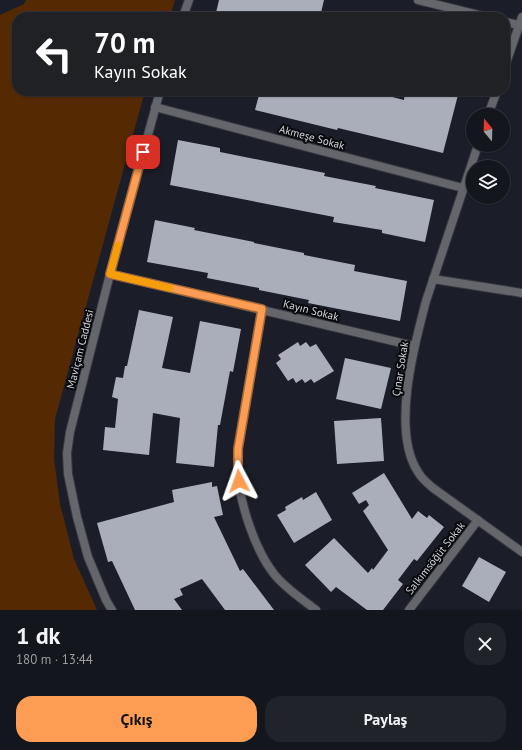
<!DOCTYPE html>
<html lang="tr">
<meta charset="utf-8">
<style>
:root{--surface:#14161e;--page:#21232b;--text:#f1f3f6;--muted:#9d9fa4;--line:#33353c;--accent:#fc9d53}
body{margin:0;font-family:"PT Sans",sans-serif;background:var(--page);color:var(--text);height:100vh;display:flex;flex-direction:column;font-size:15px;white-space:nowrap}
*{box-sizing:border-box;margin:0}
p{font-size:13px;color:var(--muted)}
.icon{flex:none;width:22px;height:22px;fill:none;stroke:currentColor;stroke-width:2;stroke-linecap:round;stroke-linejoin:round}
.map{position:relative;height:610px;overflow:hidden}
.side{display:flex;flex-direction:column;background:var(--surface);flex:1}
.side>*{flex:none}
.hud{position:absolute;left:12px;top:12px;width:498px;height:84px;border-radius:16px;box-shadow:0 1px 3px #0004,0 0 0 1px var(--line);background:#202124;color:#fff;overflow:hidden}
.needle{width:26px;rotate:341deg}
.controls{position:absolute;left:466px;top:108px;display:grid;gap:8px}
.controls a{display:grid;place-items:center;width:44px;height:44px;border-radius:50%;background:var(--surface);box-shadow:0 1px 3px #0004,0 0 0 1px var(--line);font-size:20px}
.pin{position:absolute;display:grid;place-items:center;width:34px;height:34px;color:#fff;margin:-17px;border-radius:8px;box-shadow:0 2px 6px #0006}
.me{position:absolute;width:44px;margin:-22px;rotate:356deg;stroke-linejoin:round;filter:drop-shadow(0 0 3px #0008)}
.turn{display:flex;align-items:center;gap:14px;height:84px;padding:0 16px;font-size:18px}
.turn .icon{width:52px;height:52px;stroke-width:2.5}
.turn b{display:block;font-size:28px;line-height:34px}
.round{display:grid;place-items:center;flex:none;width:42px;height:42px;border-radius:16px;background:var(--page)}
.overview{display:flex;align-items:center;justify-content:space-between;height:68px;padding:0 16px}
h1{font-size:24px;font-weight:800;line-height:30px}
.cta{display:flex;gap:8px;margin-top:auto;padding:8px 16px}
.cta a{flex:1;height:46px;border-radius:16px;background:var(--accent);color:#111;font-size:16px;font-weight:800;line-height:46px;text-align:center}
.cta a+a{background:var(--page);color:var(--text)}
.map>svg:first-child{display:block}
.green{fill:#552a02}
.building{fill:#aaaebb}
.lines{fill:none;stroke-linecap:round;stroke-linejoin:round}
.street-casing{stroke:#353841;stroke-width:10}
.street{stroke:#64666b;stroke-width:8}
.route-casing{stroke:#a46636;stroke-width:10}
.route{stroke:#fc9d53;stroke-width:7}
.slow{stroke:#f59e0b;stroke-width:7}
.labels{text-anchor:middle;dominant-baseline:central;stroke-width:4;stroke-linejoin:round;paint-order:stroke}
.street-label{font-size:11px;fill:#d3d6dc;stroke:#07090c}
</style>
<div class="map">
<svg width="522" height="610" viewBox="0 0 522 610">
<rect width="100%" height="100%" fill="#1b1e28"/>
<path class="green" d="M 26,0 L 175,0 L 170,17 L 17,17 L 17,91 L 145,91 L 55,419 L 54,459 L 60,504 L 74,559 L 97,610 L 0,610 L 0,15 L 24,4 Z"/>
<g class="building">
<path d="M 219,0 L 324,0 L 320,17 L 215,17 Z"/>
<path d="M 260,91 L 369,91 L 404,100 L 405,91 L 459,91 L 443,153 L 338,128 L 337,130 L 255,110 Z"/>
<path d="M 178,140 L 220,148 L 220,152 L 325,173 L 324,176 L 376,186 L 375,188 L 434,200 L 425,242 L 382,233 L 382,230 L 333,222 L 334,217 L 170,185 Z"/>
<path d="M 155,220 L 195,228 L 194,230 L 254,242 L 254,243 L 304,253 L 304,255 L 355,265 L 354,271 L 407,281 L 400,321 L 308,303 L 309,300 L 259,290 L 259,288 L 207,278 L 208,273 L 147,262 Z"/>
<path d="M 139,310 L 173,317 L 162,368 L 190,373 L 200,321 L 241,329 L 233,372 L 230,371 L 220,425 L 218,425 L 214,467 L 176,463 L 180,418 L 153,413 L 149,455 L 103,450 L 105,427 L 115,428 L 118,399 L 112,397 L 116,377 L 123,378 L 125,366 L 127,366 Z"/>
<path d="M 298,342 L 300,346 L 306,342 L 310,347 L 316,344 L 334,371 L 314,383 L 311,379 L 305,383 L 302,379 L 296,383 L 293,378 L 288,381 L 276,363 L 281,359 L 278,355 Z"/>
<path d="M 345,358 L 391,368 L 381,409 L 336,399 Z"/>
<path d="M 381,418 L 384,461 L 337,464 L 334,421 Z"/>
<path d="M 384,473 L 412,519 L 418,511 L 427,518 L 429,515 L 444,527 L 417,561 L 414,559 L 398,580 L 403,584 L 383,610 L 367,610 L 336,587 L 331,592 L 305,565 L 334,538 L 368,573 L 372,568 L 373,570 L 388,550 L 363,511 L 369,505 L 366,500 L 359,504 L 352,493 Z"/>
<path d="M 212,482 L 212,487 L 217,486 L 223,515 L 214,517 L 240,571 L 243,569 L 274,610 L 225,610 L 202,579 L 180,589 L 183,595 L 174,599 L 182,610 L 135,610 L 112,561 L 108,562 L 97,523 L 174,502 L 172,490 Z"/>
<path d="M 316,492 L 332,520 L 294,543 L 277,515 L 286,510 L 285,507 L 302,497 L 303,500 Z"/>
<path d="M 479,557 L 506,572 L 489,602 L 462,586 Z"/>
</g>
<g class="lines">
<g class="street-casing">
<g id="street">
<path d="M 418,0 L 487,17"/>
<path d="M 183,17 L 189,0"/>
<path d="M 505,22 L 519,25"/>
<path d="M 505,66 L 522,17"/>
<path d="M 155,107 L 463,188"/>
<path d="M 488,115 L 497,91"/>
<path d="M 478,145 L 426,301 C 414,346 391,431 418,472 C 421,478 427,483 433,488 L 522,552"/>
<path d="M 110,274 L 414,346"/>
<path d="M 433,279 L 522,293"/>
<path d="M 262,309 L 238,449 C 238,456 237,464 238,471 C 239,502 255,550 274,574 C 285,588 302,599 316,610"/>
<path d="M 112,610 L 106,600 L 88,557 L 77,517 L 68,474 L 67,453 L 70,432 L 110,274 L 160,91"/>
<path d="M 409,610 L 478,520"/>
</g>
</g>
<use href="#street" class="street"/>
</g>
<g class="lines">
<g class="route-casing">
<path id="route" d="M 143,152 L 110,274 L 262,309 L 238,449 L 238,471 L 239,481"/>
</g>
<use href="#route" class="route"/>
<path class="slow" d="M 118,245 L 110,274 L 170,288"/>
</g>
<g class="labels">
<g class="street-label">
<text transform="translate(312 137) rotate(15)">Akmeşe Sokak</text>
<text transform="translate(311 310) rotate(14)">Kayın Sokak</text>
<text transform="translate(80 349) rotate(-76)">Maviçam Caddesi</text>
<text transform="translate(400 369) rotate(-81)">Çınar Sokak</text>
<text transform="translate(435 558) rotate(-52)">Salkımsöğüt Sokak</text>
</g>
</g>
</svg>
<div class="controls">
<a><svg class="needle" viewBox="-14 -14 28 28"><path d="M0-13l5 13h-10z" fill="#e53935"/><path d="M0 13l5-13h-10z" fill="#9d9fa4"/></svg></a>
<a><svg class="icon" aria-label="layers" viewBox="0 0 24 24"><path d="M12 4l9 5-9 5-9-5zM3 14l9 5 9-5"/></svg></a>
</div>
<div class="pin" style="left:143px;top:152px;background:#d93025"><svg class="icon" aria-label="arrive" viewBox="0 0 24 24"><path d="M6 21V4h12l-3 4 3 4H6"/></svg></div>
<svg class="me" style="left:239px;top:481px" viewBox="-20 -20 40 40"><path d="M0-17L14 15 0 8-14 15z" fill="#fc9d53" stroke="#fff" stroke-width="4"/></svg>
<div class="hud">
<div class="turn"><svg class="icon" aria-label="left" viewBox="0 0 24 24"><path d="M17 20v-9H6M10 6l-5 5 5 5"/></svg><div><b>70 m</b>Kayın Sokak</div></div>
</div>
</div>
<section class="side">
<div class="overview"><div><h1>1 dk</h1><p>180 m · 13:44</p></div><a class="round"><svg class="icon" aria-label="close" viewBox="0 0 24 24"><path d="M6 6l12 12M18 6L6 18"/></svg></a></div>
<div class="cta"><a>Çıkış</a><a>Paylaş</a></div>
</section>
